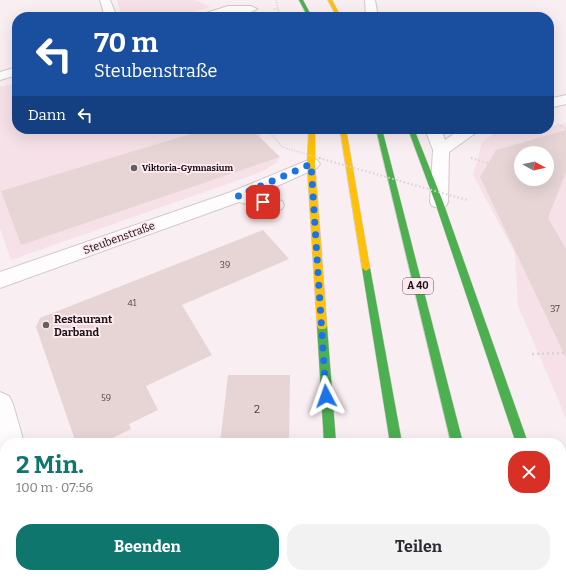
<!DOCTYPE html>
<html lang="de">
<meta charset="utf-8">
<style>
:root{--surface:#fff;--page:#f2f2f3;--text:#2b2b33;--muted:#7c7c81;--accent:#0f766e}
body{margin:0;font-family:Bitter,serif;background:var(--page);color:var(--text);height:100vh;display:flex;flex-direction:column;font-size:15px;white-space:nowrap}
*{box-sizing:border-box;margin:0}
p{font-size:13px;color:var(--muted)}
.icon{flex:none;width:22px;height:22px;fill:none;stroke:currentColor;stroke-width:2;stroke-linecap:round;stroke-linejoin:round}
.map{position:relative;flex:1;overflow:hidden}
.drawer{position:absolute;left:0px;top:438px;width:566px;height:140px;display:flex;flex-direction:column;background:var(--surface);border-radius:16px 16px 0 0;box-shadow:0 4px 16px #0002}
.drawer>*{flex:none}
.banner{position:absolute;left:12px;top:12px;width:542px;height:122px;border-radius:16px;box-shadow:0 4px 16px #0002;background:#1a4fa0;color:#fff;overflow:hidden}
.needle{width:26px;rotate:98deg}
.tools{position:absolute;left:514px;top:146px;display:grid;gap:8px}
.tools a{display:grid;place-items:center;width:40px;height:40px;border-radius:50%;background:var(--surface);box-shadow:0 4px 16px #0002;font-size:20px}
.pin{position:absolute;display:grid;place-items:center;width:34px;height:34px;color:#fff;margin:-17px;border-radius:8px;box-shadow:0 2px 6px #0006}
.me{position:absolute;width:44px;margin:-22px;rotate:356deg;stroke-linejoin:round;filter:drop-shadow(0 0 3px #0008)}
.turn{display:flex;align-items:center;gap:14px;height:84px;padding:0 16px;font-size:18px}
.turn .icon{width:52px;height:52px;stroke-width:2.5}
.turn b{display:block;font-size:28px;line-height:34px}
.then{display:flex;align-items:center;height:38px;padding:0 16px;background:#0003;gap:8px;font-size:15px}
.round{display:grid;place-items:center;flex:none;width:42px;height:42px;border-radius:16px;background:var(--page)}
.head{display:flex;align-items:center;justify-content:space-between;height:68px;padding:0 16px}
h1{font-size:24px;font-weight:700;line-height:30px;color:var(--accent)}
.cta{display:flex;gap:8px;margin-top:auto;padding:8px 16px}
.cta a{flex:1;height:46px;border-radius:16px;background:var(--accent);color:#fff;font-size:16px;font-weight:700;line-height:46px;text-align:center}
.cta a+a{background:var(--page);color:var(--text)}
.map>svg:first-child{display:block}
.built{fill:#f6e1e8;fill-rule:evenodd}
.building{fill:#e7d5d6;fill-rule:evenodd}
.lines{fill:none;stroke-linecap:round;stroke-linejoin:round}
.street-casing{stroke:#d3c9cc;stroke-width:2}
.fast-casing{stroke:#d3c9cc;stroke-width:1}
.slow-casing{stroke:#d3c9cc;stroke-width:1}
.path-far2{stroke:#d6d4d4;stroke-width:1.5;stroke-dasharray:1 1.5;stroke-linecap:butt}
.path-far1{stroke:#d6d4d4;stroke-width:2;stroke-dasharray:1.5 2.5;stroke-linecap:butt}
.path{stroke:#d6d4d4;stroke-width:2.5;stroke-dasharray:2 3;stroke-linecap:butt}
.street{fill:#fefcfd;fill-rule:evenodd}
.fast{fill:#4caf50;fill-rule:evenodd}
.slow{fill:#ffc107;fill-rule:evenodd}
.path-bridge-far1{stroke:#d6d4d4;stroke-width:1.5;stroke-dasharray:1 1.5;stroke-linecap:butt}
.path-bridge{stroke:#d6d4d4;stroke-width:2;stroke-dasharray:1.5 2.5;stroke-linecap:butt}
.route{stroke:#1a73e8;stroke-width:7;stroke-dasharray:0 12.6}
.poi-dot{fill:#675e61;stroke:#fdeaf0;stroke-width:1.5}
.labels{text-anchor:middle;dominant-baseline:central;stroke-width:4;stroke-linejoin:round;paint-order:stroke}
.far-poi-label{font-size:9px;font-weight:bold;fill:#191114;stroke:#fdeaf0;text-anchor:start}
.number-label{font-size:9px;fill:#4c4244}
.shield{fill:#fdeaf0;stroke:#5d5256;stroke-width:1}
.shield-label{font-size:10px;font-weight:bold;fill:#191114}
.street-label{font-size:11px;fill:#191114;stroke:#fdeaf0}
.poi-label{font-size:11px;font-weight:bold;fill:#191114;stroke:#fdeaf0;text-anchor:start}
.near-number-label{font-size:11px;fill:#4c4244}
</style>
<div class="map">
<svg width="566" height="578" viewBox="0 0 566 578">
<rect width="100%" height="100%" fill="#f9eef1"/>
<g class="built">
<path d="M 117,0 L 195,0 L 210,7 L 176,17 L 122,17 Z"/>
<path d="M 17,83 L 17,129 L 262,129 L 261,138 L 280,157 L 276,163 L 261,172 L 11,260 L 0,228 L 0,87 Z"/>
<path d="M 549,123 L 554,126 L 566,123 L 566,418 L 518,306 L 515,253 L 473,175 L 482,142 L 495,133 L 509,129 L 549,129 ZM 521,153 L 547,153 L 547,179 L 521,179 Z"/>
</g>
<g class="building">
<path d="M 207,129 L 251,129 L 280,157 L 21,245 L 1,191 Z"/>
<path d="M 566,130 L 566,172 L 548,218 L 566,249 L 566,358 L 480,177 L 496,150 ZM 521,153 L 547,153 L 547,179 L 521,179 Z"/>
<path d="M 263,230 L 289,259 L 182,305 L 212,355 L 146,386 L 158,410 L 129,424 L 131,429 L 102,443 L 76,443 L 36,327 L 40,318 Z"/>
<path d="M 228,375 L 290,375 L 289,443 L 220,443 Z"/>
</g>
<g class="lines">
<g class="street-casing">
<g id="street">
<path d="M 100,0 L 110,0 L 117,17 L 105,17 Z"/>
<path d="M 365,0 L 375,0 L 378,17 L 366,17 Z"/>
<path d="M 228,6 L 251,6 L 257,9 L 251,12 L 229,12 L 215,17 L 198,17 L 200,15 Z"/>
<path d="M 17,67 L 17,75 L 0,80 L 0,72 Z"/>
<path d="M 566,95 L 566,104 L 549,108 L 549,99 Z"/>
<path d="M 425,129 L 441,129 L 445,140 L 461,129 L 479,129 L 477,132 L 449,152 L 448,202 L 446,206 L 439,208 L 432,206 L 430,202 L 433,150 Z"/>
<path d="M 311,159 L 317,160 L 320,164 L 317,168 L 257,195 L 282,201 L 284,205 L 282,209 L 275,211 L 239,202 L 0,288 L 0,272 L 231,192 Z"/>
<path d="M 0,392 L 9,396 L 13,404 L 24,443 L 5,443 L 5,454 L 0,452 Z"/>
<path d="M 28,573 L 60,573 L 62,578 L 28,578 Z"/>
</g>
</g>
<g class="fast-casing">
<g id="fast">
<path d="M 299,0 L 303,0 L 312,17 L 308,17 Z"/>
<path d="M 376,129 L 382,129 L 463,443 L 451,443 Z"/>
<path d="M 408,129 L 414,129 L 443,202 L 528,443 L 516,443 L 435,202 Z"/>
<path d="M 366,265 L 370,268 L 402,443 L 390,443 L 362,268 Z"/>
<path d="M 322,322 L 325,323 L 327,326 L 336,443 L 324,443 L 317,326 L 319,323 Z"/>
<path d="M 561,547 L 566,550 L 566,575 L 561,572 Z"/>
<path d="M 331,573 L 345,573 L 346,578 L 332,578 Z"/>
<path d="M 411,573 L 425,573 L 426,578 L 412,578 Z"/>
<path d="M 482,573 L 496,573 L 498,578 L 484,578 Z"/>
</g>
</g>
<g class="slow-casing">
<g id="slow">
<path d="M 328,0 L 332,0 L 341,17 L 337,17 Z"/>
<path d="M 309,129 L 315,129 L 315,164 L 327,326 L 325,329 L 319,329 L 317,326 L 307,164 Z"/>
<path d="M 340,129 L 346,129 L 370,268 L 366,271 L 362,268 Z"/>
</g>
</g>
<g class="path-far2">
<path d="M 274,9 L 278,9 L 276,0"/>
<path d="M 278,9 L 280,17"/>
<path d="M 558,124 L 566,129"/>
<path d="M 270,129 L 270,132 L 282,147"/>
<path d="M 471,158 L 473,159"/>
</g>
<path class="path-far1" d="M 471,158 L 490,164"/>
<path class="path" d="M 532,354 L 565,353"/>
<use href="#street" class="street"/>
<use href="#fast" class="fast"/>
<use href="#slow" class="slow"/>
<path class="path-bridge-far1" d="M 282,147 L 323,159"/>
<path class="path-bridge" d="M 319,158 L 467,200"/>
</g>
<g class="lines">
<path class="route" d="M 263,202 L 238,196 L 311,164 L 326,396"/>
</g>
<g class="poi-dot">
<circle cx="134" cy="168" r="4"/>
<circle cx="46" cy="325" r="4"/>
</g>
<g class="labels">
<g class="far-poi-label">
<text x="142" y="168">Viktoria-Gymnasium</text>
</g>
<g class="number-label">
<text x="225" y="265">39</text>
<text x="132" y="303">41</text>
<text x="555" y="309">37</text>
<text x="106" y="398">59</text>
</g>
<rect class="shield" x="403" y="278" width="30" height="16" rx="3"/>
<g class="shield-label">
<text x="418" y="286">A 40</text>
</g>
<g class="street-label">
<text transform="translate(119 238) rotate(-20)">Steubenstraße</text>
</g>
<g class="poi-label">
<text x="54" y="319">Restaurant<tspan x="54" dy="13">Darband</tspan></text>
</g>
<g class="near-number-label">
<text x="257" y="409">2</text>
</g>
</g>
</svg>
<div class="tools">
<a><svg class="needle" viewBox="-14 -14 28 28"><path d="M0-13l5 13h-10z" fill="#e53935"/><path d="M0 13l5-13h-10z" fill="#7c7c81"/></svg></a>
</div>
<div class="pin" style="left:263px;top:202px;background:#d93025"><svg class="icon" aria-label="arrive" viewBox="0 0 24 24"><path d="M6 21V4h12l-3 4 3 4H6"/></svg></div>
<svg class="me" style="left:326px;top:396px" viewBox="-20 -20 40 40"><path d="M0-17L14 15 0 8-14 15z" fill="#1a73e8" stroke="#fff" stroke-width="4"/></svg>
<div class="banner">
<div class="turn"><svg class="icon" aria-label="left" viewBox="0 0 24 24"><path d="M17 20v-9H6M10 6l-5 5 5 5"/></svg><div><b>70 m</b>Steubenstraße</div></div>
<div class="then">Dann<svg class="icon" aria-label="left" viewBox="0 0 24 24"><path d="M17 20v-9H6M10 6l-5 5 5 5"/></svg></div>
</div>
<section class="drawer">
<div class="head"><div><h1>2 Min.</h1><p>100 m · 07:56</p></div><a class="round" style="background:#d93025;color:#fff"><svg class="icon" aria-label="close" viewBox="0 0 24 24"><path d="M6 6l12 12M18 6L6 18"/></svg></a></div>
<div class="cta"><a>Beenden</a><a>Teilen</a></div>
</section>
</div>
